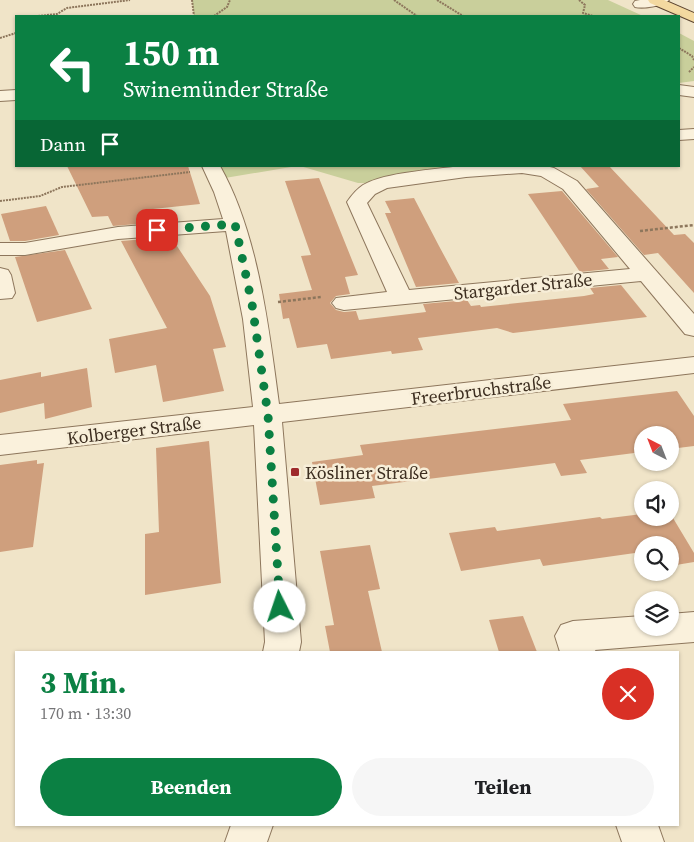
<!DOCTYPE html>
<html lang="de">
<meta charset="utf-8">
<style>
:root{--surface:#fff;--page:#f6f6f6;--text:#202124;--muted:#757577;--accent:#0b8043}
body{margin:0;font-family:"Source Serif 4",serif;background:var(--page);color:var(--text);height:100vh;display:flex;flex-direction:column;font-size:19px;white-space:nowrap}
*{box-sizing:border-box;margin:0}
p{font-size:16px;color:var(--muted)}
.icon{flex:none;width:28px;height:28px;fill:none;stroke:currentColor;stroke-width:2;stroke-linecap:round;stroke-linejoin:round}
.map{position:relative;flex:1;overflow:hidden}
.details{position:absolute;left:15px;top:651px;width:664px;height:175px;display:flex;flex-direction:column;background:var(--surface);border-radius:0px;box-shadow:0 1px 4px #0004}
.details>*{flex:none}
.top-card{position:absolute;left:15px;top:15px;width:665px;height:152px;border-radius:0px;box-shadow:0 1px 4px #0004;background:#0b8043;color:#fff;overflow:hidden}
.needle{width:32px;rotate:318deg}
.controls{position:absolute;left:634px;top:426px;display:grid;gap:10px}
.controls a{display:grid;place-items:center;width:45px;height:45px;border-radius:50%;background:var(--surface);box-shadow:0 1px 4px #0004;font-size:25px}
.pin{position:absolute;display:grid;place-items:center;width:42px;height:42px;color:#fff;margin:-21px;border-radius:10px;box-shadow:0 2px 8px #0006}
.me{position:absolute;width:55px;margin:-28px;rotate:356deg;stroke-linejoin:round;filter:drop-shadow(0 0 4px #0008)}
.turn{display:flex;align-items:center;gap:18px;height:105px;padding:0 25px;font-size:22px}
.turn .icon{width:65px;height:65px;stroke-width:2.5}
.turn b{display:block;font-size:35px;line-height:42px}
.then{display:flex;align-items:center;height:48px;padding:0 25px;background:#0003;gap:10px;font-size:19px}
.round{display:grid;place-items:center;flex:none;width:52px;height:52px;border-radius:26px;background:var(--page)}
.overview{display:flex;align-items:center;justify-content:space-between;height:85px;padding:0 25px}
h1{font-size:30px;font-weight:700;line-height:38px;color:var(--accent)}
.primary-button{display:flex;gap:10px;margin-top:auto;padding:10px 25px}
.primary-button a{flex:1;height:58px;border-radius:30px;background:var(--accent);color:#fff;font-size:20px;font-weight:700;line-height:58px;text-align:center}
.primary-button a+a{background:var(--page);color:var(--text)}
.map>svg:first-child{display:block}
.green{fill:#c9cf9b}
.building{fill:#cf9f7d}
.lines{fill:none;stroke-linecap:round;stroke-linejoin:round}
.minor-casing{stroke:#8d765c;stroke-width:2}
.major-casing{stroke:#5b4430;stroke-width:2}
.path-far1{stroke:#8d765c;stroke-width:2;stroke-dasharray:2 1;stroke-linecap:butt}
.path{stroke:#8d765c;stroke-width:2.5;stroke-dasharray:3 2;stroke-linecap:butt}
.minor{fill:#faf1dc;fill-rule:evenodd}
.major{fill:#f3d9a0;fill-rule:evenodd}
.route{stroke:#0b8043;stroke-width:9;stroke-dasharray:0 16.2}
.poi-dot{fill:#9e2a2b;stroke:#f7eed8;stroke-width:2}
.labels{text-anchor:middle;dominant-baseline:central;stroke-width:5;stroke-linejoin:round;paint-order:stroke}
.street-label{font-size:18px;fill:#3d2e20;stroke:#f7eed8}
.poi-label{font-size:18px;fill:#3d2e20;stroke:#f7eed8;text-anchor:start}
</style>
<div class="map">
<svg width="694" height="842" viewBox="0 0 694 842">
<rect width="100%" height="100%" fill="#f0e4c8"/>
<g class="green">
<path d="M 192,0 L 608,0 L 643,16 L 194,16 Z"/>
<path d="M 679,33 L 694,41 L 694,81 L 679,83 Z"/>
<path d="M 211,166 L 297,166 L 219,179 Z"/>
<path d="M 300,166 L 545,166 L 522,167 L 382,183 L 358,183 Z"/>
</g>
<g class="building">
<path d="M 67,166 L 188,166 L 200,204 L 153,209 L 161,222 L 113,226 L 108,216 L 92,217 Z"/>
<path d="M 580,166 L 609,166 L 674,235 L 685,234 L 694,243 L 694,293 L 658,253 L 644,255 L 586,189 L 599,187 Z"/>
<path d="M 319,178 L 358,275 L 345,277 L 350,294 L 336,296 L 330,303 L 336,310 L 344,312 L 356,311 L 359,320 L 426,312 L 423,304 L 467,300 L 471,306 L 480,305 L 481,307 L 584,296 L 594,294 L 590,288 L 621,285 L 647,317 L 513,333 L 497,328 L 418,338 L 423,350 L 392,354 L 391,351 L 331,359 L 327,344 L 297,348 L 289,318 L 283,319 L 279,294 L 312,290 L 301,256 L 311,255 L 285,181 Z"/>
<path d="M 562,191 L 618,257 L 601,259 L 609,269 L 580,272 L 528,194 Z"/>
<path d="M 414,198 L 439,246 L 459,283 L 416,287 L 385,213 L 391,213 L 385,201 Z"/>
<path d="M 46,206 L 59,235 L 25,241 L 10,241 L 1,214 Z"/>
<path d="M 171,237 L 210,296 L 226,347 L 213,349 L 224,391 L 163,402 L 156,365 L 115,373 L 109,339 L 167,328 L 121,241 Z"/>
<path d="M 65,250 L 92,309 L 37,322 L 15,257 Z"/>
<path d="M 87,368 L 92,407 L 45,419 L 44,403 L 0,413 L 0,380 L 41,372 L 41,377 Z"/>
<path d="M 677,391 L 694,416 L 694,446 L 670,449 L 670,435 L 642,435 L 642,452 L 580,460 L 587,473 L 561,476 L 555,463 L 372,486 L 375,498 L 320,505 L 312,462 L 363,455 L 360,445 L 571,420 L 563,404 Z"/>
<path d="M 209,441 L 221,583 L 145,595 L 145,534 L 159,532 L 156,448 Z"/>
<path d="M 37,460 L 37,464 L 44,463 L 33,547 L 0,552 L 0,465 Z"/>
<path d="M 670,513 L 694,553 L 694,562 L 670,566 L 670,545 L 642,545 L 642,552 L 543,566 L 540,559 L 461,571 L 449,533 L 495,527 L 497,531 L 600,517 L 602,519 L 642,514 L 642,518 L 670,518 Z"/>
<path d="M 370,545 L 380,589 L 368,591 L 382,652 L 330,652 L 325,626 L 334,625 L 320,551 Z"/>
<path d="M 523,616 L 537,652 L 499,652 L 489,620 Z"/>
</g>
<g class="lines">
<g class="minor-casing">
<g id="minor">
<path d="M 640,0 L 669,0 C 663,6 643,9 635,7 L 633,4 L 635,1 Z"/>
<path d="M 679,85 L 694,87 L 694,97 L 679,95 Z"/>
<path d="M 16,90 L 16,100 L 0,101 L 0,91 Z"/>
<path d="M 694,129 L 694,139 L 679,140 L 679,130 Z"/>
<path d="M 202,166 L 220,166 C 258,233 269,328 279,404 L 694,357 L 694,373 L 282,422 L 301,642 L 299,652 L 263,652 L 265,642 L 254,425 L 0,455 L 0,435 L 253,407 L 243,319 L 226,231 L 118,239 L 25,255 L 0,255 L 0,243 L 25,243 L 118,227 L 223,219 L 214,192 Z"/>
<path d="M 460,166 L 546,166 L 554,168 L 577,181 L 694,314 L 694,336 L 685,334 L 641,281 L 344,310 L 336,308 L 332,303 L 336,298 L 387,292 L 347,202 C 351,196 357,189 363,185 C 386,172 433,170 460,166 ZM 522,173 L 541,176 L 563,189 L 630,269 L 409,290 L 367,203 L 375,194 L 387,188 L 466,177 Z"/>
<path d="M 0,268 L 8,270 L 11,275 L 15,293 L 12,298 L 0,299 Z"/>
<path d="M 694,612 L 694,642 L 595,650 L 596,652 L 560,652 L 555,636 L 561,625 L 573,621 L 642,616 L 642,628 L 670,628 L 670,614 Z"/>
<path d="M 231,825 L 273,825 L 267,842 L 225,842 Z"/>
<path d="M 616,825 L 658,825 L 664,842 L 622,842 Z"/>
</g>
</g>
<g class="major-casing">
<path id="major" d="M 648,0 L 664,0 L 694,13 L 694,22 L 650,3 Z"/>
</g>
<g class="path-far1">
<path d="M 192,0 L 194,16"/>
<path d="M 394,0 L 417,16"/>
<path d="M 437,0 L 463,16"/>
<path d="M 579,0 L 585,5 L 583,13 L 593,16"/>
<path d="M 38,16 L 57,14 L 67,8 L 130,0"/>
<path d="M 214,16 L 227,7 L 230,0"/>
<path d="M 0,38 L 16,33"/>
<path d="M 679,48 L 692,56 L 694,60"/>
<path d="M 689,72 L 694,67"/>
<path d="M 0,201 L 40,196 L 62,187 L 190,172"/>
</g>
<g class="path">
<path d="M 640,231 L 694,225"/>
<path d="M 278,302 L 321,297"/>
</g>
<use href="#minor" class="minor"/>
<use href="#major" class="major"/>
</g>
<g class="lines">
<path class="route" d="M 157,230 L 235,224 L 252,304 L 268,415 L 280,607"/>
</g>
<rect class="poi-dot" x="290" y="467" width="10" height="10" rx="2.5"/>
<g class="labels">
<g class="street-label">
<text transform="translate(523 286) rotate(-6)">Stargarder Straße</text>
<text transform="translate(481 390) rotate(-7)">Freerbruchstraße</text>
<text transform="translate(134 430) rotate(-7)">Kolberger Straße</text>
</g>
<g class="poi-label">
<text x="305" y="472">Kösliner Straße</text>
</g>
</g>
</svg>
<div class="controls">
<a><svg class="needle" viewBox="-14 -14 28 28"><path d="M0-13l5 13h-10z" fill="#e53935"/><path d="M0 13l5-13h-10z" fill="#757577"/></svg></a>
<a><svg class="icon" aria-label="sound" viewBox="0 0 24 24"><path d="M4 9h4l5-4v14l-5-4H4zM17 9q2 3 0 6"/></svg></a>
<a><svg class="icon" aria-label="search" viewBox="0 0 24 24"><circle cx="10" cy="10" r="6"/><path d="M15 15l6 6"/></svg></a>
<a><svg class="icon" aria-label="layers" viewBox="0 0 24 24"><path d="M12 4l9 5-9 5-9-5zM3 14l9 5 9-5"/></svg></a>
</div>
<div class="pin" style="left:157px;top:230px;background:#d93025"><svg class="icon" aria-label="arrive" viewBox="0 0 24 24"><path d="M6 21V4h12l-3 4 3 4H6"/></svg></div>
<svg class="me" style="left:280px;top:607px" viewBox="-20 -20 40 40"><circle r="19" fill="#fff"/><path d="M0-13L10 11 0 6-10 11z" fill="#0b8043"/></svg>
<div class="top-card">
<div class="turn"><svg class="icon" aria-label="left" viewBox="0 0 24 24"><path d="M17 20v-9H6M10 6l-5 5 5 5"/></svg><div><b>150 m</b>Swinemünder Straße</div></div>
<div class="then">Dann<svg class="icon" aria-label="arrive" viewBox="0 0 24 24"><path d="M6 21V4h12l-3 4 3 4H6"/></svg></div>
</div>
<section class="details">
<div class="overview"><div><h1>3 Min.</h1><p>170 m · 13:30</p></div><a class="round" style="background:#d93025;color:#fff"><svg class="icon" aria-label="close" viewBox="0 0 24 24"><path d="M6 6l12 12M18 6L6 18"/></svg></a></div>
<div class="primary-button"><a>Beenden</a><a>Teilen</a></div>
</section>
</div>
